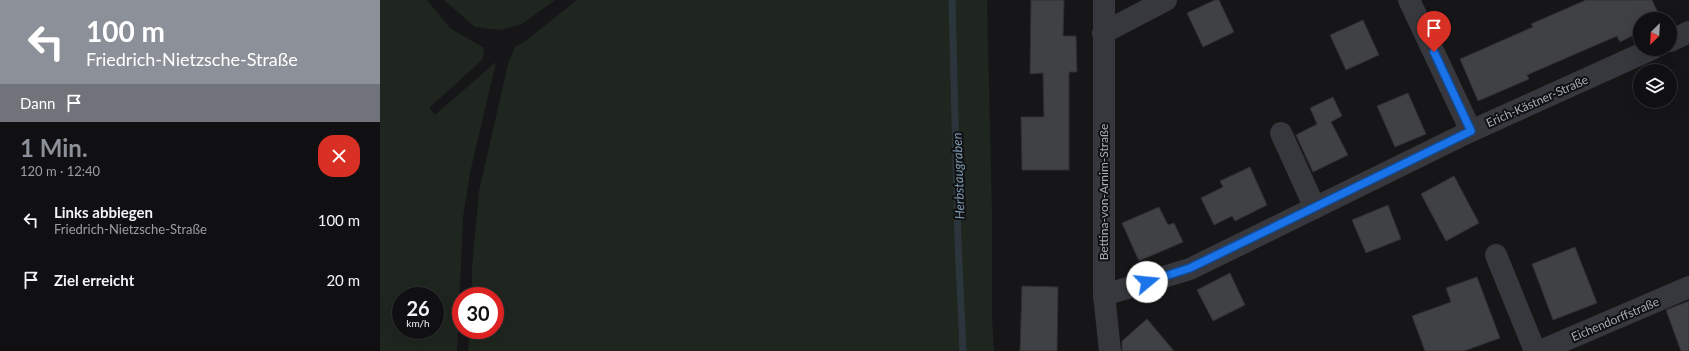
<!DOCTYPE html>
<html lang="de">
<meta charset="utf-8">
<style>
:root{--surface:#101012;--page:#19191b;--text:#f1f3f6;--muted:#9c9d9f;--line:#303032;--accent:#8c9099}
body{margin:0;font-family:Lato,sans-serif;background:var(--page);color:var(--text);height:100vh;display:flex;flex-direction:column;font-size:15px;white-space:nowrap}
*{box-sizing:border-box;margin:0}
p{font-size:13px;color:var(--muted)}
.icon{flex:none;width:22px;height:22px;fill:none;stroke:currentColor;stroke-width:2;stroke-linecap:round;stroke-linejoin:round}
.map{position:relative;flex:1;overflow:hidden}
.sheet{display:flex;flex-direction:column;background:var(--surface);width:380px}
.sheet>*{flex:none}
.guide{background:#8c9099;color:#fff;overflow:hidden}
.needle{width:26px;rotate:204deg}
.controls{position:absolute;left:1253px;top:12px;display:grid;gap:8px}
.controls a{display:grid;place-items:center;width:44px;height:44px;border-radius:50%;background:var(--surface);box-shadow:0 4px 16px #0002,0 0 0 1px var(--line);font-size:20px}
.speed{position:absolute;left:12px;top:287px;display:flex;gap:8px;font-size:20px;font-weight:700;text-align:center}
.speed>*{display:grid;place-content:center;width:52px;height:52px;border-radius:50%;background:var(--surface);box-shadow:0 4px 16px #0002,0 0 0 1px var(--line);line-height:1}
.speed small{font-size:10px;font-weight:400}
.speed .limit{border:6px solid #d22;background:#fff;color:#111}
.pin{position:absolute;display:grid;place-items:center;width:34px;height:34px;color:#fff;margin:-41px -17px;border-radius:50% 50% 50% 0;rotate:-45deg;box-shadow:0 0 4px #0007}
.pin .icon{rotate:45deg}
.me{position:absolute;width:44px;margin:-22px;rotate:73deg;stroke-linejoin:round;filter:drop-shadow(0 0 3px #0008)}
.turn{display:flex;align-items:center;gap:14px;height:84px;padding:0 20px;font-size:18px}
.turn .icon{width:52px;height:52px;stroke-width:2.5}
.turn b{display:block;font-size:28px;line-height:34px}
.then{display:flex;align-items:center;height:38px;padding:0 20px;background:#0003;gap:8px;font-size:15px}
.round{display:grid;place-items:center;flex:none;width:42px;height:42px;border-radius:16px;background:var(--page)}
.overview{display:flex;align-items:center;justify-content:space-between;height:68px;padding:0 20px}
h1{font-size:24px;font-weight:700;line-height:30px;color:var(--accent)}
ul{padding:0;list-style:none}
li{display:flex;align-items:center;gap:12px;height:60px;padding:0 20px}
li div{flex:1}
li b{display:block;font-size:15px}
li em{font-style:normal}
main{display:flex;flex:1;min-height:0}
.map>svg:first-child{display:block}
.green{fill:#1e261f;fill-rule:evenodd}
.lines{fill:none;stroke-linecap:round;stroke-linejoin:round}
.stream{stroke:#2c353c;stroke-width:7}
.building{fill:#404145;stroke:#303034}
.street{stroke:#37383d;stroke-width:22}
.route-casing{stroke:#114b97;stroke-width:10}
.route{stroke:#1a73e8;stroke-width:7}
.labels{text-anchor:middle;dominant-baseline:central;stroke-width:4;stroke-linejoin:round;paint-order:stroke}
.street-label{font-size:12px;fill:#a8adb8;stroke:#111113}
.water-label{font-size:13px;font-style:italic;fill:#7f9bb3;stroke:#111113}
</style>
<main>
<section class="sheet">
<div class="guide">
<div class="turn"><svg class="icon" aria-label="left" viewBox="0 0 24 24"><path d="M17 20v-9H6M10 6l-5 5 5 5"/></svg><div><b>100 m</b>Friedrich-Nietzsche-Straße</div></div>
<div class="then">Dann<svg class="icon" aria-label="arrive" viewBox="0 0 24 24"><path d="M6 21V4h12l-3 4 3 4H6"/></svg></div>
</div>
<div class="overview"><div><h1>1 Min.</h1><p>120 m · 12:40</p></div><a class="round" style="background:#d93025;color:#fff"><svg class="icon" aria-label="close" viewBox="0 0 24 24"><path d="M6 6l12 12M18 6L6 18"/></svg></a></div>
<ul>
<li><svg class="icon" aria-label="left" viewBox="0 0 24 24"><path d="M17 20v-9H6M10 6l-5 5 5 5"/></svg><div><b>Links abbiegen</b><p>Friedrich-Nietzsche-Straße</p></div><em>100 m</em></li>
<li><svg class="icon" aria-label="arrive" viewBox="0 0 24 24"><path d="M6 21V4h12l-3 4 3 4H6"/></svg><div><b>Ziel erreicht</b></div><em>20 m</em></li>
</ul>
</section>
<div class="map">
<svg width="1309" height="351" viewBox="0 0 1309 351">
<rect width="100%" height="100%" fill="#161618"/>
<g class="green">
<path d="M 0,0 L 47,0 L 70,28 L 104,48 L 103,59 L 49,108 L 55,115 L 116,62 L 90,173 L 83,218 L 77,351 L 0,351 ZM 21,296 L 55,296 L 55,330 L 21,330 Z"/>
<path d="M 64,0 L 175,0 L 142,24 L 120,30 L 95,27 Z"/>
<path d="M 197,0 L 607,0 L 612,214 L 612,318 L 614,351 L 88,351 L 90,330 L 115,330 L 115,296 L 92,296 L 92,267 L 99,191 L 128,64 L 135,47 L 144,42 Z"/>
</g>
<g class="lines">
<path class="stream" d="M 572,0 L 578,240 L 583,351"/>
</g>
<g class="building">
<path d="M 651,0 L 684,0 L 683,36 L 696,36 L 697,72 L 689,72 L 689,170 L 642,170 L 641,117 L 664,117 L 663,73 L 650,74 Z"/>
<path d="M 835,0 L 839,0 L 854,32 L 823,47 L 807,13 Z"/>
<path d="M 1206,0 L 1272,0 L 1281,19 L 1260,19 L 1260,32 L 1240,42 L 1237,36 L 1147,75 L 1149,79 L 1098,101 L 1080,59 L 1153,27 L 1151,24 Z"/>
<path d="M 983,20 L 999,55 L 966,70 L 950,35 Z"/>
<path d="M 1028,93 L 1046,134 L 1015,147 L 997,106 Z"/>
<path d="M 953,97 L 962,116 L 951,122 L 968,155 L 933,172 L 916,135 L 937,124 L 930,108 Z"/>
<path d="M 870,167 L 887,205 L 855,221 L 852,216 L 834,225 L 821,198 L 843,187 L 840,181 Z"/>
<path d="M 1074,176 L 1099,223 L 1066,241 L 1041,194 Z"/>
<path d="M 1008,205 L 1021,239 L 986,253 L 972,220 Z"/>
<path d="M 779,207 L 788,225 L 794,223 L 803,242 L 759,261 L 742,223 Z"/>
<path d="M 1195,247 L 1217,303 L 1173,320 L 1152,264 Z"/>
<path d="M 850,273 L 865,305 L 833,321 L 817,290 Z"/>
<path d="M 1097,277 L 1120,338 L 1084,351 L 1045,351 L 1032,316 L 1071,302 L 1066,288 Z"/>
<path d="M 642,286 L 678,287 L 677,351 L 640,351 Z"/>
<path d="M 1309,301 L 1309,351 L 1301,351 L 1286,310 Z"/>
<path d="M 767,319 L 794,351 L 742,351 L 742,341 Z"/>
</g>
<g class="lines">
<g class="street">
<path d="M 724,0 L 724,295 L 730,351"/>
<path d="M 1029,0 L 1091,131"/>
<path d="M 723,33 L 786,0"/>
<path d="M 1290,41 L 1309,32"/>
<path d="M 901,133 L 935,208"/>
<path d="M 1116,255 L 1155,351"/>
<path d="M 724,295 L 810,269 L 1091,131 L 1272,49"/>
<path d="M 1160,351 L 1309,287"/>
</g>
</g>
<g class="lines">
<g class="route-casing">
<path id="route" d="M 767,282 L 810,268 L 1091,131 L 1054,52"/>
</g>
<use href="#route" class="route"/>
</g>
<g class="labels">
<g class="street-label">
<text transform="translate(1157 101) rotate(-24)">Erich-Kästner-Straße</text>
<text transform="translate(723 192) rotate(-90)">Bettina-von-Arnim-Straße</text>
<text transform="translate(1235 319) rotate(-23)">Eichendorffstraße</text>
</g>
<g class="water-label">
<text transform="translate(578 176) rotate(-92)">Herbstaugraben</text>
</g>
</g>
</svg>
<div class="controls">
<a><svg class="needle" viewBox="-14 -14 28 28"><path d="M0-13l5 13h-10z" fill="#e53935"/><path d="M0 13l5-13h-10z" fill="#9c9d9f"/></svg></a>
<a><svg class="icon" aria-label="layers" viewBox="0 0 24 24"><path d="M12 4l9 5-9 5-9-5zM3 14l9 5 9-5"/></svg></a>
</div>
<div class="speed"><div>26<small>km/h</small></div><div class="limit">30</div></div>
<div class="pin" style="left:1054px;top:52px;background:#d93025"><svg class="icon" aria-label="arrive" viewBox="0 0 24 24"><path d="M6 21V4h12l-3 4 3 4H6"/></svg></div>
<svg class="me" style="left:767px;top:282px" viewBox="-20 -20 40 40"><circle r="19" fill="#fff"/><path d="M0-13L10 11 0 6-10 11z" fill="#1a73e8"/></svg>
</div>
</main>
